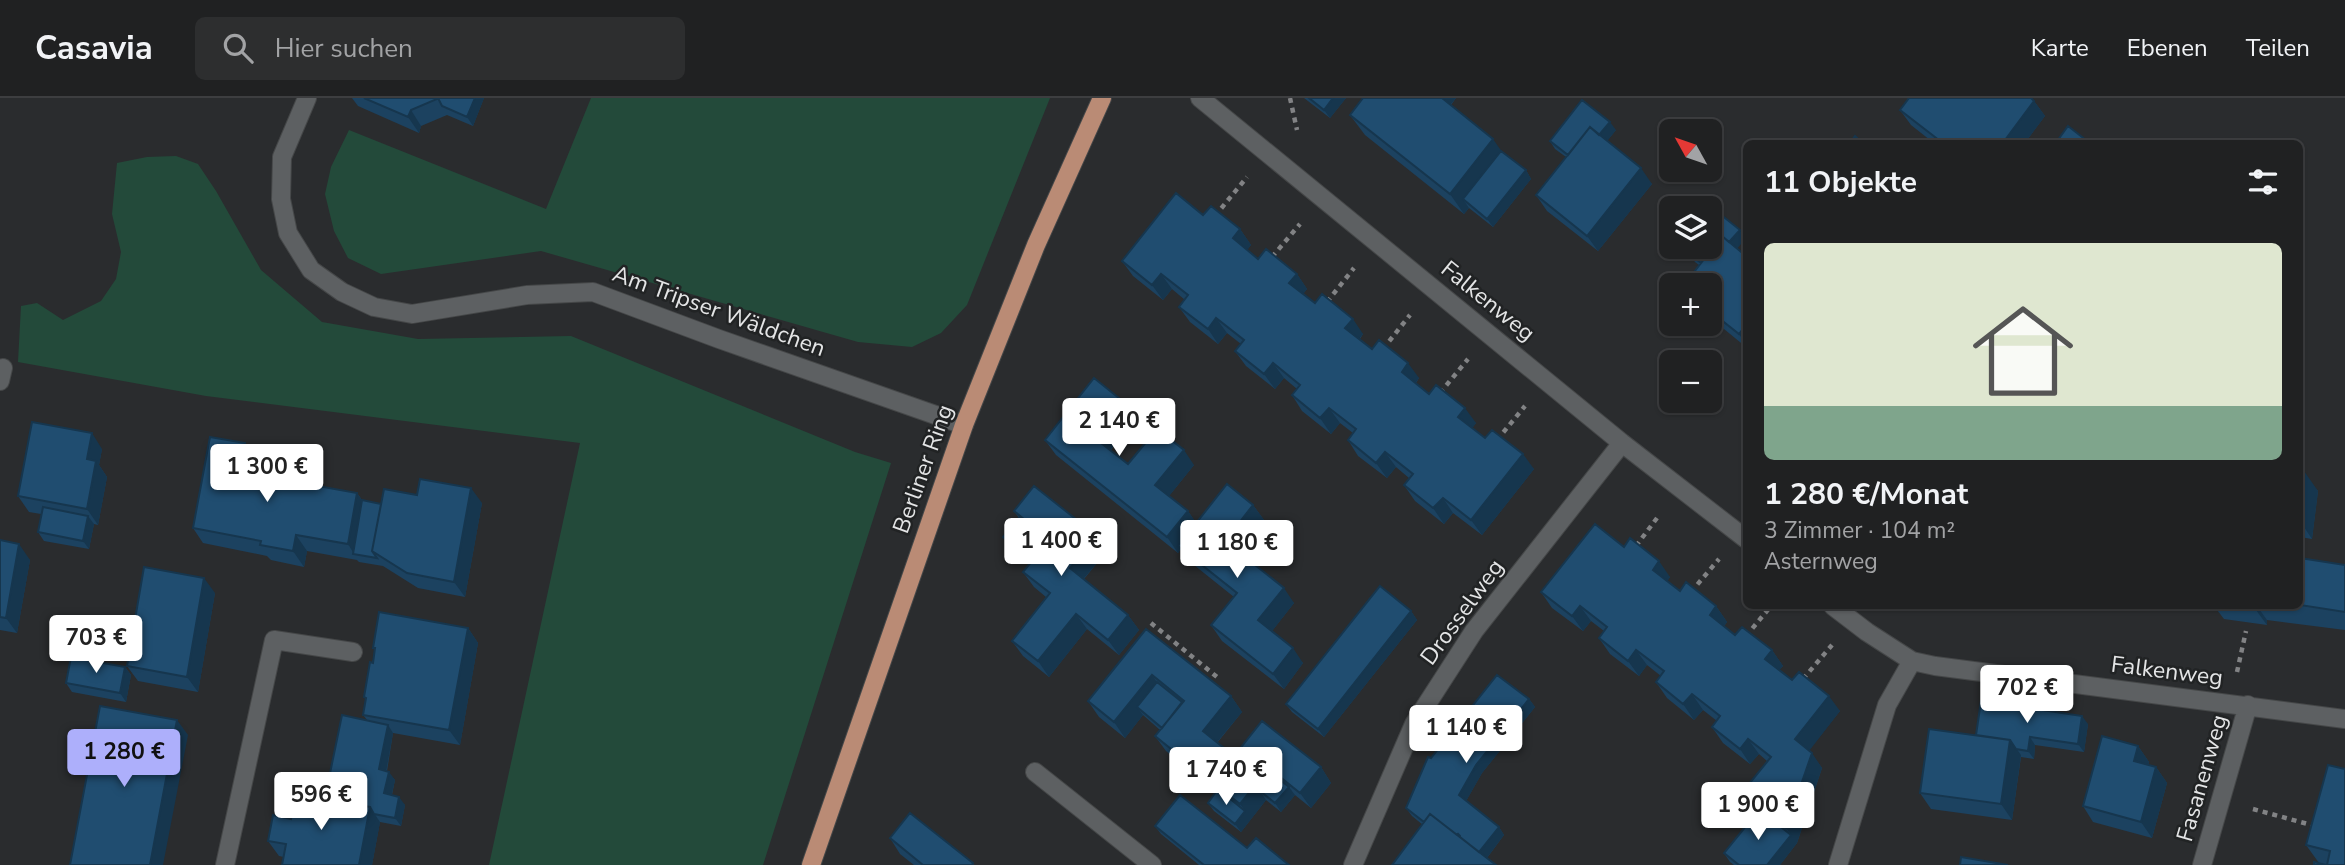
<!DOCTYPE html>
<html lang="de">
<meta charset="utf-8">
<style>
body{margin:0;font-family:"Nunito Sans",sans-serif;background:#2d2e2f;color:#f1f3f6;height:100vh;display:flex;flex-direction:column;font-size:26px;white-space:nowrap}
*{box-sizing:border-box;margin:0}
p{font-size:23px;color:#a2a3a5}
.icon{flex:none;width:38px;height:38px;fill:none;stroke:currentColor;stroke-width:2;stroke-linecap:round;stroke-linejoin:round}
.map{position:relative;flex:1;overflow:hidden}
.sheet{position:absolute;left:1743px;top:42px;width:560px;height:469px;display:flex;flex-direction:column;background:#202122;border-radius:10px;box-shadow:0 2px 5px #0004,0 0 0 2px #3d3e40}
.sheet>*{flex:none}
.needle{width:46px;rotate:310deg}
.controls{position:absolute;left:1659px;top:21px;display:grid;gap:14px}
.controls a{display:grid;place-items:center;width:63px;height:63px;border-radius:10px;background:#202122;box-shadow:0 2px 5px #0004,0 0 0 2px #3d3e40;font-size:35px}
.price{position:absolute;translate:-50% -60px;padding:0 16px;border-radius:7px;background:#fff;color:#222;font-size:23px;line-height:46px;filter:drop-shadow(0 2px 4px #0008)}
.price::after{content:'';position:absolute;left:50%;top:42px;width:21px;height:16px;margin-left:-10px;background:inherit;clip-path:polygon(0 0,100% 0,50% 100%)}
.price.on{background:#adaffb;color:#111}
ul{padding:0;list-style:none}
li{display:grid;align-content:center;gap:14px;height:371px;padding:0 21px}
li span{display:grid;place-items:center;height:217px;border-radius:10px;color:#555}
li>.icon{margin-inline-start:auto}
span .icon{width:126px;height:126px;fill:#fffc;stroke-width:1}
li b{font-size:30px}
h2{display:flex;justify-content:space-between;align-items:center;height:84px;padding:0 21px;font-size:30px}
header{display:flex;align-items:center;gap:42px;box-sizing:border-box;height:98px;padding:0 35px;background:#202122;border-bottom:2px solid #3d3e40}
header strong{font-size:33px}
nav{display:flex;gap:38px;margin-inline-start:auto;font-size:24px}
.search{width:490px;height:63px;background:#2d2e2f;display:flex;align-items:center;gap:18px;box-sizing:border-box;padding:0 24px;border-radius:10px;color:#a2a3a5;font-size:26px}
.map>svg:first-child{display:block}
.green{fill:#234a3a}
.lines{fill:none;stroke-linecap:round;stroke-linejoin:round}
.minor-casing{stroke:#454748;stroke-width:20}
.major-casing{stroke:#454748;stroke-width:20}
.path{stroke:#828385;stroke-width:4.5;stroke-dasharray:5 5;stroke-linecap:butt}
.minor{stroke:#5d6062;stroke-width:18}
.major{stroke:#ba8b75;stroke-width:18}
.wall{fill:#1c4260}
.shaded-wall{fill:#16364e}
.building{fill:#204d70;stroke:#16364e;stroke-width:2}
.labels{text-anchor:middle;dominant-baseline:central;stroke-width:5;stroke-linejoin:round;paint-order:stroke}
.street-label{font-size:23px;fill:#e4e5e6;stroke:#212324}
</style>
<header>
<strong>Casavia</strong>
<div class="search"><svg class="icon" aria-label="search" viewBox="0 0 24 24"><circle cx="10" cy="10" r="6"/><path d="M15 15l6 6"/></svg>Hier suchen</div>
<nav><a>Karte</a><a>Ebenen</a><a>Teilen</a></nav>
</header>
<div class="map">
<svg width="2345" height="767" viewBox="0 0 2345 767">
<rect width="100%" height="100%" fill="#2a2c2e"/>
<!-- green -->
<path class="green" d="M591,0h459l-83,207 -26,28 -29,14 -54,-5 -317,-91 -160,23 -33,-16 -14,-27 -9,-37 6,-27 18,-37 197,79z
M176,58l22,8 18,27 45,79 61,52 96,17 153,-3 284,116 36,11 -128,402h-274l91,-422 -374,-47 -188,-34 3,-56 16,-3 26,17 38,-19 15,-22 5,-27 -9,-38 5,-51 30,-6z"/>
<g class="lines">
<!-- minor casing -->
<g class="minor-casing">
<path id="minor" d="M307,0l-25,59 -1,42 7,34 23,37 31,22 32,15 38,7 115,-19 66,-3 126,47 245,86
M1200,0l422,345 124,96
M0,283l3,-13
M1833,508l34,26 45,29 23,5 410,53
M1035,674l117,93
M225,767l49,-225 79,12
M1353,767l61,-141 60,-93 148,-188
M1838,767l49,-160 25,-44
M2202,767l46,-160"/>
</g>
<!-- major casing -->
<g class="major-casing">
<path id="major" d="M811,767l153,-440 72,-180 66,-147"/>
</g>
<!-- path -->
<path class="path" d="M1290,0l7,32
M1215,118l32,-39
M1272,159l28,-33
M1327,204l27,-34
M1383,251l27,-34
M1440,295l28,-34
M1497,342l28,-34
M1636,448l24,-32
M1691,494l28,-33
M1151,525l66,54
M1746,538l25,-30
M2237,574l9,-41
M1803,581l29,-34
M2253,711l62,17"/>
<!-- minor -->
<use href="#minor" class="minor"/>
<!-- major -->
<use href="#major" class="major"/>
</g>
<!-- wall -->
<path class="wall" d="M352,0h132l-11,28 -26,-11 -26,11 -2,7 -61,-27z
M1304,0h42l-16,20z
M1363,0h93l-5,7 50,46 25,19 5,9 -38,48 -24,-19 -5,6 -99,-79 -15,-20z
M2034,3l11,15 -21,28h-89l-24,-19 -11,-15z
M1616,32l-9,11 45,43 -54,67 -51,-40 -11,-16 30,-38 -11,-8 -5,-8z
M1203,117l37,14 11,16 -4,5 11,9 39,15 10,15 -4,5 12,9 48,31 -3,5 12,10 47,29 -3,5 13,11 47,29 -4,5 13,10 49,31 -52,66 -29,-22 -9,11 -29,-23 -11,-16 5,-7 -13,-11 -9,11 -29,-22 -10,-16 5,-7 -13,-10 -9,11 -29,-23 -10,-16 5,-6 -13,-11 -9,11 -29,-23 -11,-15 6,-7 -14,-11 -9,11 -28,-22 -11,-15 6,-7 -13,-11 -9,11 -30,-24 -11,-15z
M1746,140l-9,10 9,8v91l-33,-27 -3,4v-39l-11,-20 -4,-3 -6,-9z
M1136,320l-25,32 17,14 66,1 -25,31 19,15 8,12 57,-18 11,15 -25,32 55,51 -22,28 31,32 -19,26 -62,-48 -11,-16 23,-28 -45,-36 -8,-12 -3,4 -122,-98 -11,-15z
M102,351l-3,16 8,12 -9,48 -4,-1 -5,25 -45,-8 -6,-9 3,-18 -12,-2 -11,-16z
M256,360l-3,16 104,19 5,7 19,4 36,-9 65,8 -17,94 -47,-9 -35,-22 -24,-4 -2,-2 -50,-9 -3,16 -33,-7 -4,-4 -64,-13 -10,-15z
M2300,372l18,21 -6,48 -12,-2z
M1014,413l93,40 -23,28 44,36 11,15 -20,25 -32,-26 -38,48 -26,-21 -11,-15 34,-44 -12,-10 -11,-15 8,-9 -22,-18 -6,-8 16,-19z
M0,442l30,20 -13,73 -17,-3z
M1624,449l46,30 -3,4 13,10 36,15 11,16 -3,4 11,9 37,15 11,16 -4,4 13,10 48,31 -31,39 13,18 -25,75 -17,22h-46l-4,-3 -6,-9 32,-39 -5,-4 -11,-15 27,-34 -8,-7 -9,10 -27,-21 -11,-16 5,-6 -14,-11 -9,10 -27,-22 -11,-16 5,-6 -14,-11 -8,11 -29,-22 -11,-16 5,-7 -13,-10 -8,10 -31,-23 -11,-16z
M2345,467v65l-78,-10v5l-43,-6 -10,-13h86z
M215,495l-17,99 -60,-11 -11,-15z
M1411,513l6,9 -93,117 -32,-25 -6,-8z
M468,530l10,15 -18,102 -67,-12 -6,38 8,9 -3,15 13,10 -4,21 -21,-4 -8,43h-90l2,-8 -5,-1 -11,-15 23,-22 66,-14 1,-9 -24,-4 -6,-9 40,-62 -5,-6 3,-15 -2,-3 11,-46 -2,-3z
M1146,531l85,67 11,16 -25,31 17,13 87,11 10,16 -20,25 -16,-13 -14,17 -15,-12 -25,32 -27,-21 -6,-8 8,-11 -50,-41 -11,-15 5,-6 -17,-15 -18,23 -26,-21 -11,-16z
M125,569l6,8 -5,27 -54,-10 -6,-9z
M1529,601l6,8 -53,66 -16,28 33,26 5,8 -17,23 -64,-33 -11,-9 -6,-8 25,-50z
M2088,626l-4,28 -49,-7 -1,14 -13,-2 -9,63 -81,-11 -11,-16 56,-58z
M2138,648l11,16 -1,3 8,2 11,16 -15,55 -59,-16 -10,-16z
M2345,671v96h-31l5,-2 -13,-18z
M1155,728l92,22 42,17h-90l-38,-31z
M890,740l85,27h-61l-14,-11z"/>
<!-- shaded-wall -->
<path class="shaded-wall" d="M475,0h9l-11,28 -6,-9z
M1333,0h13l-16,20 -6,-8z
M1438,0h18l-10,12z
M2034,3l11,15 -21,28h-22z
M411,12l10,16 -2,7 -11,-16z
M1610,24l6,8 -12,15 -6,-8z
M1493,41l14,20 -44,40 6,9 -5,6 -14,-20z
M1641,70l11,16 -54,67 -11,-15z
M1526,72l5,9 -38,48 -6,-8z
M1240,131l11,16 -7,9 -11,-16z
M1740,132l6,8 -32,38 -6,-8z
M1161,176l11,15 -9,11 -11,-15z
M1297,176l10,15 -7,9 -11,-15z
M1216,220l11,15 -9,11 -10,-15z
M1353,221l10,15 -7,9 -11,-15z
M1700,226h10l-5,6z
M1746,227v20l-7,-11z
M1273,265l11,15 -9,11 -11,-15z
M1408,265l11,15 -7,10 -10,-16z
M1125,305l11,15 -29,36 -11,-15z
M1329,310l11,15 -9,11 -11,-16z
M1465,310l11,15 -7,10 -11,-16z
M92,335l10,16 -3,16 8,12 -9,48 -11,-16v-50z
M245,345l11,15 -5,29 -11,-15z
M1184,352l10,15 -29,36 -10,-16z
M1385,354l11,15 -9,11 -11,-15z
M1523,356l11,15 -52,66 -11,-15z
M2304,373l14,20 -6,48 -12,-18v-17z
M471,390l11,15 -17,94 -11,-15z
M357,395l11,16 -14,45 -6,-10z
M1443,400l10,15 -9,11 -11,-16z
M1253,407l11,15 -28,36 -11,-15z
M1188,413l11,16 -21,19 3,3 -3,4 -11,-16z
M88,418l6,8 -5,25 -6,-8z
M296,437l11,16 -3,16 -11,-16z
M1096,437l11,16 -27,32 -10,-15z
M19,446l11,16 -13,73 -11,-15z
M1659,463l11,16 -6,9 -11,-16z
M204,480l11,15 -17,99 -11,-15z
M1284,490l10,15 -25,32 -11,-15z
M1580,508l11,15 -8,10 -11,-15z
M1716,508l11,16 -6,9 -11,-16z
M2253,508h4l10,14v5z
M1411,513l6,9 -93,117 -6,-8z
M1076,516l11,15 -38,48 -11,-16z
M1128,517l11,15 -20,25 -11,-15z
M468,530l10,15 -18,102 -11,-15z
M1293,550l10,15 -19,26 -11,-15z
M1636,552l11,15 -8,11 -11,-15z
M1772,552l11,16 -7,8 -11,-15z
M125,569l6,8 -5,27 -6,-9z
M1152,577l11,16 -26,16 6,8 -18,23 -11,-16z
M1692,596l11,16 -9,10 -11,-16z
M1231,598l11,16 -29,35 -10,-16z
M1829,598l11,15 -34,44 -11,-16z
M1529,601l6,8 -53,66 -17,30 -6,-8 17,-30z
M2082,618l6,8 -4,28 -6,-8z
M177,622l11,15 -25,130h-13z
M388,627l5,8 -8,45 -6,-9z
M2030,639l5,8 -1,14 -6,-8z
M1748,641l11,15 -9,10 -10,-15z
M2010,642l11,15 -9,65 -11,-16z
M2138,648l11,16 -4,15 -11,-16z
M1812,655l10,15 -25,75 -17,22h-13l24,-30 -5,-7z
M1321,669l10,16 -20,25 -11,-15z
M2156,669l11,16 -15,55 -11,-16z
M1269,670l11,15 -20,8 6,9 -25,32 -6,-8 10,-13 -5,-7z
M389,674l6,8 -5,22 -6,-9z
M1289,689l6,8 -14,17 -6,-9z
M399,699l6,8 -4,21 -6,-8z
M370,709l10,15 -8,43h-13z
M1499,729l5,8 -21,28 -6,-9z"/>
<!-- building -->
<path class="building" d="M364,0h72l1,1 -26,11 -3,7z
M438,0h37l-8,19 -25,-11z
M1309,0h24l-9,12z
M1363,0h79l51,41 -43,55 -100,-79z
M1909,0h122l3,3 -32,43h-58l-44,-34z
M1582,2l28,22 -11,13 -9,-8 -22,28 -18,-14z
M2068,28l23,18h-36z
M1590,29l51,41 -54,68 -51,-41z
M1855,38l8,8h-14z
M1501,53l25,19 -39,49 -24,-20z
M1176,95l27,22 8,-9 29,23 -7,9 25,21 8,-10 31,25 -8,9 26,20 7,-9 31,25 -8,9 27,21 7,-9 29,23 -6,9 27,22 7,-9 29,23 -7,9 27,21 7,-8 31,24 -52,66 -28,-22 -10,10 -29,-23 9,-11 -28,-22 -9,11 -28,-23 8,-11 -27,-21 -9,10 -28,-23 8,-10 -27,-22 -9,11 -29,-23 9,-11 -28,-22 -8,11 -29,-22 9,-12 -27,-21 -9,11 -30,-24z
M1720,116l20,16 -11,12 -7,-6 -21,27 -12,-10 5,-6h16v-20z
M1722,138l24,20v69l-7,9 -29,-23v-26h-26z
M1094,280l31,25 -29,36 32,25 29,-35 27,21 -29,35 33,26 -21,26 -122,-97z
M32,324l60,11 -5,26 9,2 -9,48 -69,-13z
M210,339l35,6 -5,29 117,21 -9,51 -52,-9 -3,16 -33,-6 1,-4 -68,-13z
M2300,372l4,1 -4,33z
M420,381l51,9 -17,94 -47,-9 -35,-22 12,-62 33,6z
M1227,386l26,21 -28,36 59,47 -26,32 35,28 -20,26 -62,-49 26,-32 -59,-47z
M1034,388l62,49 -26,33 58,47 -20,25 -32,-26 -38,47 -26,-20 38,-48 -27,-21 26,-32 -35,-29z
M362,402l19,4 -9,47 5,7 -24,-4z
M43,409l45,9 -5,25 -45,-9z
M1019,420l29,24 -15,19 -30,-24z
M1595,426l29,23 6,-9 29,23 -6,9 27,21 6,-9 30,24 -6,9 25,20 7,-8 30,23 -7,9 27,21 7,-8 30,24 -34,43 17,14 -26,75 -46,-33 31,-38 -23,-18 -8,10 -28,-22 8,-11 -28,-22 -9,10 -27,-22 8,-11 -28,-21 -8,11 -29,-23 8,-11 -27,-21 -8,10 -31,-24z
M0,442l19,4 -13,74 -6,-1z
M2300,460l45,7v47l-45,-7z
M144,469l60,11 -17,99 -60,-11z
M1380,488l31,25 -93,118 -32,-25z
M379,514l89,16 -19,102 -86,-15 3,-17 -2,-1 6,-35 3,1 2,-15h-2z
M1146,531l85,67 -28,35 31,25 28,-35 59,46 -21,26 -31,-25 -29,36 -28,-22 -57,-46 29,-35 -32,-26 -38,47 -26,-21z
M71,559l54,10 -5,26 -54,-10z
M1497,577l32,24 -53,66 -17,30 40,32 -20,25 -19,-15v-1l-2,-2 -1,1 -27,-21 -6,8 -18,-14 22,-51 3,1z
M1157,584l25,20 -20,26 -25,-21z
M1981,603l101,15 -4,28 -48,-7 -2,14 -12,-2 -6,-9 -34,-5z
M100,608l77,14 -27,145h-80z
M342,617l46,10 -9,44 10,3 -5,21 15,4 -4,21 -21,-4 -4,-7 -13,-2 3,-16 -32,-6z
M1929,631l81,11 -9,64 -81,-11z
M2102,638l36,10 -4,15 22,6 -15,55 -58,-16z
M2328,667l17,4v96h-18l3,-14 -24,-6z
M1274,677l15,12 -14,16 -15,-12z
M1218,691l27,22 -10,13 -27,-21z
M296,695l74,14 -11,58h-77l4,-21 -18,-3 5,-26 18,4z
M1180,697l67,53 9,-10 33,27h-85l-49,-39z
M1759,712l32,25 -24,30h-28l-15,-12z
M910,715l63,50 -1,2h-49l-33,-27z
M1430,716l66,51h-104z
M1961,759l47,8h-48z
M2314,764l12,3h-12z"/>
<g class="labels">
<!-- street labels -->
<g class="street-label">
<text transform="translate(1488 203) rotate(39)">Falkenweg</text>
<text transform="translate(719 213) rotate(20)">Am Tripser Wäldchen</text>
<text transform="translate(923 371) rotate(-70)">Berliner Ring</text>
<text transform="translate(1462 514) rotate(-54)">Drosselweg</text>
<text transform="translate(2167 573) rotate(7)">Falkenweg</text>
<text transform="translate(2202 680) rotate(-74)">Fasanenweg</text>
</g>
</g>
</svg>
<div class="controls">
<a><svg class="needle" viewBox="-14 -14 28 28"><path d="M0-13l5 13h-10z" fill="#e53935"/><path d="M0 13l5-13h-10z" fill="#a2a3a5"/></svg></a>
<a><svg class="icon" aria-label="layers" viewBox="0 0 24 24"><path d="M12 4l9 5-9 5-9-5zM3 14l9 5 9-5"/></svg></a>
<a>+</a>
<a>−</a>
</div>
<b class="price" style="left:1119px;top:360px">2 140 €</b>
<b class="price" style="left:267px;top:406px">1 300 €</b>
<b class="price" style="left:1061px;top:480px">1 400 €</b>
<b class="price" style="left:1237px;top:482px">1 180 €</b>
<b class="price" style="left:96px;top:577px">703 €</b>
<b class="price" style="left:2027px;top:627px">702 €</b>
<b class="price" style="left:1466px;top:667px">1 140 €</b>
<b class="price on" style="left:124px;top:691px">1 280 €</b>
<b class="price" style="left:1226px;top:709px">1 740 €</b>
<b class="price" style="left:321px;top:734px">596 €</b>
<b class="price" style="left:1758px;top:744px">1 900 €</b>
<section class="sheet">
<h2>11 Objekte<svg class="icon" aria-label="filters" viewBox="0 0 24 24"><path d="M4 7h16M4 17h16"/><circle cx="9" cy="7" r="2"/><circle cx="15" cy="17" r="2"/></svg></h2>
<ul>
<li><span style="background:linear-gradient(#dfe7d0 75%,#7fa58c 0)"><svg class="icon" aria-label="home" viewBox="0 0 24 24"><path d="M3 11l9-7 9 7M6 9v11h12V9"/></svg></span><div><b>1 280 €/Monat</b><p>3 Zimmer · 104 m²</p><p>Asternweg</p></div></li>
</ul>
</section>
</div>
